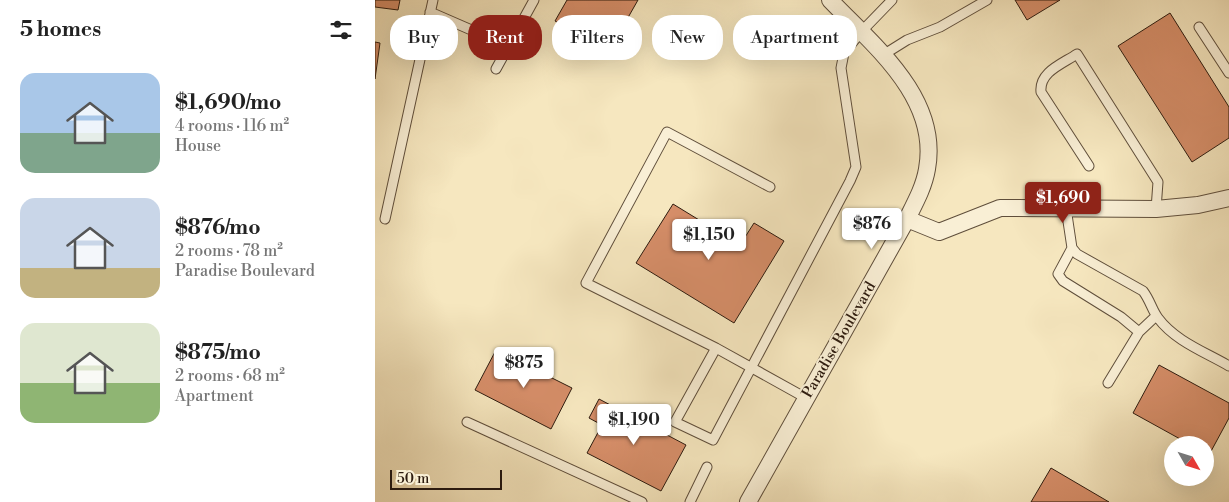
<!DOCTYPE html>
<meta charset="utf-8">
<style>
body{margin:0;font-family:"Libre Bodoni",serif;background:#f6f6f6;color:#222;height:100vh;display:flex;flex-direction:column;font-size:19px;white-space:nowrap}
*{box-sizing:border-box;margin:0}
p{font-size:16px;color:#767676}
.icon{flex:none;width:28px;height:28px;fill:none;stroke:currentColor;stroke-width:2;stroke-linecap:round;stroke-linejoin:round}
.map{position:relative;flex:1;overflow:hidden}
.panel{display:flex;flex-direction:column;background:#fff;width:375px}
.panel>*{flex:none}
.top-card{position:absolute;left:15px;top:15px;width:475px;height:45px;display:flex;gap:10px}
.needle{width:32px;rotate:129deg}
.fabs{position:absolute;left:789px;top:436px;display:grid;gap:10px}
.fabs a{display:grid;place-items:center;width:50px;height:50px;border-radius:50%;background:#fff;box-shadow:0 5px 20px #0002;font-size:25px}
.scale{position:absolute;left:15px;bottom:12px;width:112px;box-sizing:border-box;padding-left:5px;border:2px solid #2d1b0f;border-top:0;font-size:14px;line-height:18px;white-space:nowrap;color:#2d1b0f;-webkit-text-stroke:4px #f9efd5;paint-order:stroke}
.price{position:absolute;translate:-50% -42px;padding:0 11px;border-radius:5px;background:#fff;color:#222;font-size:16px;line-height:32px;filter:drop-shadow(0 1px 2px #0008)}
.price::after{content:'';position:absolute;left:50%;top:30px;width:15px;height:11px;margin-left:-8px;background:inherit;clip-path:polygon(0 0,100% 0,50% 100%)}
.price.current{background:#8f2418;color:#fff}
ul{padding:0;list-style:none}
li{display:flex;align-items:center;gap:15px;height:125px;padding:0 20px}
li span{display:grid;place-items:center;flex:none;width:140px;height:100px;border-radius:15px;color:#555}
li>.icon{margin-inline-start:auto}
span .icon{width:60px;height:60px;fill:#fffc;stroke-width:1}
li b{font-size:21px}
h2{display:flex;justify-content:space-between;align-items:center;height:60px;padding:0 20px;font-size:21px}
.pill{padding:0 18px;border-radius:20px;background:#fff;box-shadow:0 5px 20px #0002;font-size:18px;line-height:45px}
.pill.current{background:#8f2418;color:#fff}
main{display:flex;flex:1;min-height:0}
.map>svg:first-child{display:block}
.building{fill:#d68e69;stroke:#2d1b0f}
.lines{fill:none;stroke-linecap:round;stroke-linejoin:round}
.service-casing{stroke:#5f4e3b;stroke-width:11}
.minor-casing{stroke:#5f4e3b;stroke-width:18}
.service{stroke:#f9efd5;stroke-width:9}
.minor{stroke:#f9efd5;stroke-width:16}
.labels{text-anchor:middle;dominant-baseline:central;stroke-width:4;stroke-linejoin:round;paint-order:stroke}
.street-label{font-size:15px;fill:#2d1b0f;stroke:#f9efd5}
</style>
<main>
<section class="panel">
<h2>5 homes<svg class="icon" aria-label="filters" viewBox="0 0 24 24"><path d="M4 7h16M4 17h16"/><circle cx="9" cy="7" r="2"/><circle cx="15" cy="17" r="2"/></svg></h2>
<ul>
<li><span style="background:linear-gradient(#a9c7e8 60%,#7fa58c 0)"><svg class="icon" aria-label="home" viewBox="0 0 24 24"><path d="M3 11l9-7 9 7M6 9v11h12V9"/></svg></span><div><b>$1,690/mo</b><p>4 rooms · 116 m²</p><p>House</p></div></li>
<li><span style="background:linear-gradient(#c9d6e8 70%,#c2b280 0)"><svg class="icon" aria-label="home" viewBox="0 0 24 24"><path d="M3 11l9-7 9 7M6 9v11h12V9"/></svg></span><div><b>$876/mo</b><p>2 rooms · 78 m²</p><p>Paradise Boulevard</p></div></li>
<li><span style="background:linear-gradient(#dfe7d0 60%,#8fb573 0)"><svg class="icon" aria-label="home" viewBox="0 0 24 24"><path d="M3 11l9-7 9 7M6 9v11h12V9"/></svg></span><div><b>$875/mo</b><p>2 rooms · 68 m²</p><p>Apartment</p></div></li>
</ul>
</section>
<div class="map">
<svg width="854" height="502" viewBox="0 0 854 502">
<rect width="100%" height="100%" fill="#f6e7bf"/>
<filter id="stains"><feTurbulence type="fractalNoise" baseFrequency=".004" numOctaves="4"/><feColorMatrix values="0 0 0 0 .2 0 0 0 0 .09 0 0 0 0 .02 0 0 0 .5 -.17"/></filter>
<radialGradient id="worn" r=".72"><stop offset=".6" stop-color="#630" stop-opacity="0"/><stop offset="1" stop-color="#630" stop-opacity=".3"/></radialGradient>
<!-- building -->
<path class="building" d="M0,0h25l-2,10 -23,-3z
M192,0h71l-29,51 -54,-30z
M640,0h45l-33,20z
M795,13l59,94v31l-37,24 -74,-116z
M0,42l5,1 -5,36z
M298,204l67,41 14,-22 30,18 -50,82 -98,-60z
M121,350l76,38 -21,41 -76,-39z
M784,365l70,38v15l-20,37 -4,-2v-8h-14l-58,-32z
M224,399l87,46 -25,46 -74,-38 15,-28 -13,-7z
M676,468l58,34h-78z"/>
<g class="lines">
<!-- service casing -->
<g class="service-casing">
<path id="service" d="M55,12l78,34
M824,27l30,46
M508,55l24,-15 33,-13 47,-27
M121,69l38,-69
M714,166l-48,-74c-2,-20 21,-28 36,-38l81,128 -2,27
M691,208l6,40 5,6 66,37c7,9 9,19 15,27 17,23 47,34 71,48
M10,219l48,-219
M697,248l-14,26 5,7 58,36 18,15 17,-16
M341,348l-130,-65 81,-151 103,55
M733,383l31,-51
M431,398l-90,-50 -41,74 38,18 137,-259 6,-14 -15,-99 3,-15 17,-21 31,-32
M92,422l175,80
M315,502l17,-35"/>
</g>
<!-- minor casing -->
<g class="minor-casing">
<path id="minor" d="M532,219l32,13 61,-24 156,1 42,-4 31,-7
M373,502l159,-283c8,-16 17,-32 20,-50 13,-71 -53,-123 -97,-169"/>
</g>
<!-- service -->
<use href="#service" class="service"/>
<!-- minor -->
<use href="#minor" class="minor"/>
</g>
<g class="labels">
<!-- street labels -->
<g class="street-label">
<text transform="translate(464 340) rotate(-60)">Paradise Boulevard</text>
</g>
</g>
<rect width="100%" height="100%" filter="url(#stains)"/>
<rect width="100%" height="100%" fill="url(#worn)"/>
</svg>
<div class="fabs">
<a><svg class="needle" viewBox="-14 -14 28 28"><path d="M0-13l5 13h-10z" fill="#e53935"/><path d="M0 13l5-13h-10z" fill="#767676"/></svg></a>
</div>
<div class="scale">50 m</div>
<b class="price current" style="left:688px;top:224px">$1,690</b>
<b class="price" style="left:497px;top:250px">$876</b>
<b class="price" style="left:334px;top:261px">$1,150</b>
<b class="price" style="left:149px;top:389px">$875</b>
<b class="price" style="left:259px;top:446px">$1,190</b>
<div class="top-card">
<a class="pill">Buy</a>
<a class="pill current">Rent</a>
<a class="pill">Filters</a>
<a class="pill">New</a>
<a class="pill">Apartment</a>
</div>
</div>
</main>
